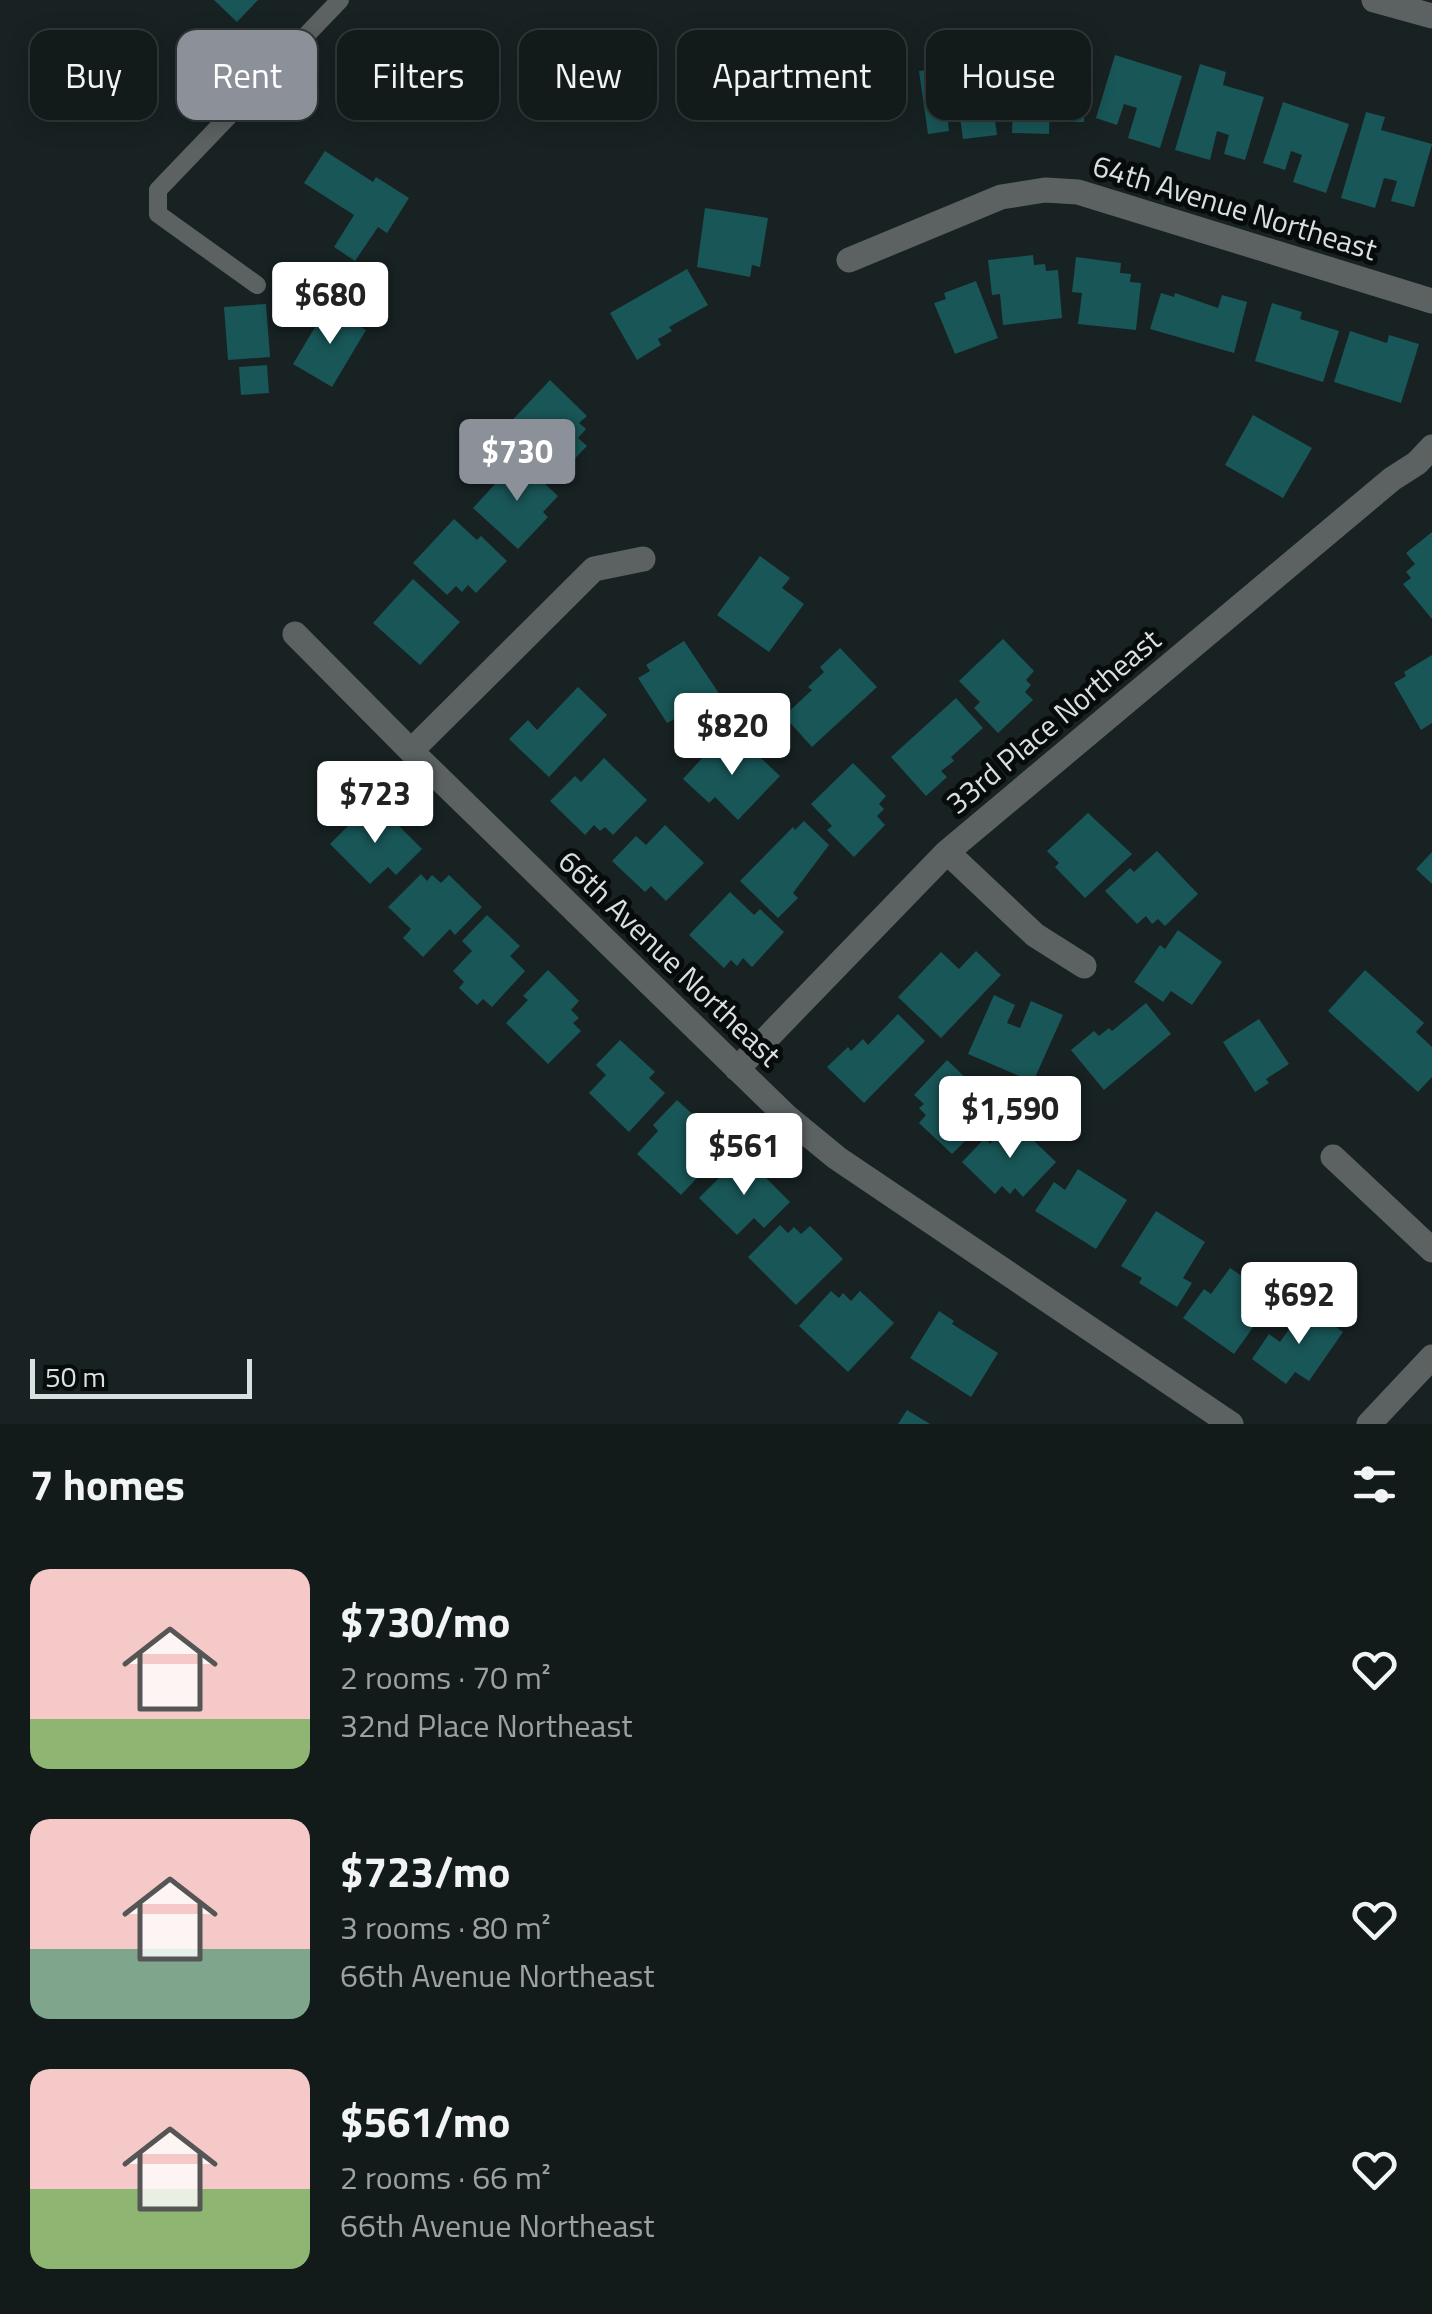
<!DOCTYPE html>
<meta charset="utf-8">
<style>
body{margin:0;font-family:"Titillium Web",sans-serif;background:#1b2323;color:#f1f3f6;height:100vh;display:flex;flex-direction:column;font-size:38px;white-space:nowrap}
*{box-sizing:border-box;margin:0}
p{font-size:32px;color:#9ca1a2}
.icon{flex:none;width:55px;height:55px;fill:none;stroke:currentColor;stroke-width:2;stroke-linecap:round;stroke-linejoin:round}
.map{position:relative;height:1424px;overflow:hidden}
.side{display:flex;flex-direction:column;background:#121a1a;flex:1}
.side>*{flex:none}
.banner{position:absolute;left:30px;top:30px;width:1372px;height:90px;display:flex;gap:20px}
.scale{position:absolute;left:30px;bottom:25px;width:222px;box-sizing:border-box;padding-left:10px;border:5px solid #d9e0e0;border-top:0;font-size:28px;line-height:35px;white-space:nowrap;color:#d9e0e0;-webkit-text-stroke:8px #070b0b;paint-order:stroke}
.price{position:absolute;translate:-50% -85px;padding:0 22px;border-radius:10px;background:#fff;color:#222;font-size:32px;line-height:65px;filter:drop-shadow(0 2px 5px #0008)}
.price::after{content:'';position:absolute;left:50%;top:60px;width:30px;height:22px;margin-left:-15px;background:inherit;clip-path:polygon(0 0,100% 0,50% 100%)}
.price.selected{background:#8c9099;color:#fff}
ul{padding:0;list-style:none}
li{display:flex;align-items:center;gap:30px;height:250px;padding:0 30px}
li span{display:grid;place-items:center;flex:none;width:280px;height:200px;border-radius:20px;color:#555}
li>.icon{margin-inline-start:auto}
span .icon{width:120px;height:120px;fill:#fffc;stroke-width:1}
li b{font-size:42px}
h2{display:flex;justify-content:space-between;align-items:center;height:120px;padding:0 30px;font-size:42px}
.chip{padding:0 35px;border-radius:20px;background:#121a1a;box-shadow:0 5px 25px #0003,0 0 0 2px #313839;font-size:35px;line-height:90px}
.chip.selected{background:#8c9099;color:#fff}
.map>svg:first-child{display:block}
.building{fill:#195657}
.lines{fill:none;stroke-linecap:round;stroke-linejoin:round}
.service{stroke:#5c6262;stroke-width:18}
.minor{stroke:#5c6262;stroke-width:25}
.tertiary{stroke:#5c6262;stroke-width:25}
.labels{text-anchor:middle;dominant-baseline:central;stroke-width:10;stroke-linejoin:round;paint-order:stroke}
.street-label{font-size:30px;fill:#d9e0e0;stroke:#070b0b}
</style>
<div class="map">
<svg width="1432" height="1424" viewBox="0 0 1432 1424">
<rect width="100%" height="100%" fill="#182223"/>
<!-- building -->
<path class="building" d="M214,0h44l-21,22z
M1016,40l47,2v17h24l-3,63h-25l1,-18 -10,-1 -1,31 -37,-1z
M1115,55l67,21 -22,72 -32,-10 9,-30 -13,-4 -7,21 -21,-7z
M987,63l10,72 -34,4 -4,-29 -12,2 2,19 -21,3 -9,-63z
M1200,64l26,8 -3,13 41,12 -19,63 -21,-6 5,-19 -12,-4 -7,29 -35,-10z
M1283,102l66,22 -23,69 -33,-11 9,-27 -11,-4 -6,19 -22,-7z
M1366,112l19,5 -4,13 51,14 -18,63 -23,-6 6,-20 -13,-3 -9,30 -34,-10z
M325,151l48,31 3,-5 33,21 -22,35 -9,-6 -23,34 -21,-14 20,-32 -50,-32z
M705,208l63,10 -8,49 -8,-2 -2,12 -53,-10z
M1033,255l1,10 11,-1 1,7 12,-1 4,48 -59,7 -3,-31 -8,1 -4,-35z
M1076,257l45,6 -1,10 11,1 -1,8 11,1 -5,47 -58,-6 4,-31 -10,-1z
M687,269l21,36 -39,22 3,4 -14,8 3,6 -24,15 -27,-47z
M976,281l22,57 -43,16 -21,-51 12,-4 -2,-6z
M1161,293l13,4 1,-4 43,15 4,-13 25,7 -13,51 -84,-24z
M1272,303l30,9 -2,7 39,12 -16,51 -68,-21z
M266,304l4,53 -42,3 -4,-53z
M327,307l39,23 -34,57 -39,-23z
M1350,331l37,12 2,-8 30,9 -18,59 -67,-21z
M267,365l2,28 -28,2 -2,-28z
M550,380l37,36 -8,7 7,6 -8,9 9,8 -31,32 -52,-49z
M1253,415l59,33 -29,50 -58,-33z
M518,459l40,37 -15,16 5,5 -30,32 -45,-41z
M454,519l23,21 4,-4 26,25 -31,32 -8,-8 -6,7 -6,-6 -9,9 -34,-32z
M1432,532v87l-29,-35 8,-6 -5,-6 9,-8 -9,-11z
M760,556l30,22 -8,10 22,16 -35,48 -52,-37z
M413,579l47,43 -40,43 -47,-42z
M1003,639l31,32 -8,9 5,5 -6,7 8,8 -35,33 -24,-25 6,-6 -21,-21z
M684,641l36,54 -53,28 -29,-45 12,-7 -4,-6z
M840,648l37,39 -65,60 -28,-31 28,-26 -4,-3 16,-15 -4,-5z
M1432,655v68l-11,7 -27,-47 12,-7 -2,-4z
M578,687l29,28 -58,62 -40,-38 19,-19 9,10z
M956,698l27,30 -32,29 3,4 -13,10 6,6 -21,19 -35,-39z
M744,742l36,34 -42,44 -23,-23 -6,6 -26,-24 32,-35 9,10 9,-10 5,5z
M604,758l43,42 -34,35 -8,-8 -5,4 -6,-6 -9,10 -35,-34 25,-25 6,6z
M853,763l33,33 -7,8 5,5 -7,7 8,9 -31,32 -27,-27 5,-4 -21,-22z
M368,806l17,17 5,-6 32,32 -26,26 -8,-8 -18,17 -40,-40z
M1088,813l44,41 -47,44 -30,-31 4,-4 -12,-12z
M804,821l25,24 -36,48 5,5 -20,20 -38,-37 53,-54 2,3z
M665,825l39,38 -38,38 -15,-15 -6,6 -33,-31 24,-25 10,9z
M1157,851l41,43 -33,32 -7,-7 -6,5 -6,-8 -9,8 -32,-33 25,-23 4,4z
M1432,852v32l-16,-15z
M421,874l6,7 5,-6 9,8 8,-8 33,32 -27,28 -5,-6 -27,28 -20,-19 8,-9 -23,-22z
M730,892l24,23 6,-6 24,23 -32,35 -9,-9 -6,8 -6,-6 -7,8 -35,-33z
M487,915l33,31 -10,10 15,15 -33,36 -9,-8 -6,6 -18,-17 5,-6 -11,-11 19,-20 -10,-10z
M1178,930l44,32 -30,43 -21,-14 -8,11 -29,-20 26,-37 5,4z
M976,951l25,24 -60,63 -43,-41 43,-45 18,17z
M548,970l31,31 -8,9 8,8 -6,5 8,8 -33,33 -42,-41 22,-23 -5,-4z
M1365,970l59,53 -8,9 16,15v30l-14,15 -90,-81z
M994,995l21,10 -8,18 13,5 11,-27 32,14 -30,67 -65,-28z
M1146,1003l25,31 -67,56 -33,-40 23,-19 5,5 10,-8 3,3z
M898,1014l27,27 -61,62 -37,-36 21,-20 3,4 12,-12 5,6z
M1259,1019l30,45 -23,15 3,4 -14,9 -32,-50z
M620,1040l35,32 -6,6 16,15 -36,39 -40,-39 17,-18 -10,-10z
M947,1060l44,42 -24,26 6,5 -21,21 -33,-31 7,-8 -7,-7 5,-4 -10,-9z
M677,1100l35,32 -10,10 8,7 -4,5 7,7 -32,34 -44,-41 21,-23 -5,-6z
M1012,1120l44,42 -33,35 -8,-9 -5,6 -8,-8 -7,8 -33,-32 23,-24 5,6z
M737,1160l16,16 5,-6 32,32 -26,26 -10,-10 -17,17 -38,-37z
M1078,1169l49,31 -31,49 -61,-38 19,-29 11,8z
M1156,1211l49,31 -22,36 9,5 -15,24 -38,-24 3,-5 -21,-12z
M780,1225l8,8 6,-6 7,7 9,-8 33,33 -47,46 -48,-48z
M1230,1268l44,30 -40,56 -51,-36 21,-29 7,5z
M831,1291l8,7 4,-5 8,8 9,-10 34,32 -46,49 -49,-46z
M1306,1305l37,27 -34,49 -14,-9 -9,12 -34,-25 17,-25 11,8z
M939,1311l15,10 -2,3 46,29 -27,44 -61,-39z
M907,1410l23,14h-32z"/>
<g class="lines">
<!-- service -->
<path class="service" d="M257,285l-99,-71v-24l182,-190"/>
<!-- minor -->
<path class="minor" d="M849,260l152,-63 44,-7 33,2 354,109
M295,634l116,117 376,366 50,41 394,266
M411,751l183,-182 49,-10
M947,852l88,83 49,31
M737,1069l210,-217 445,-373 25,-16 15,-16
M1333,1157l99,93
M1369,1424l63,-67"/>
<!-- tertiary -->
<path class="tertiary" d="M1374,0l58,16"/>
</g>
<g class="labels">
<!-- street labels -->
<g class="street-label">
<text transform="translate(1235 207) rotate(17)">64th Avenue Northeast</text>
<text transform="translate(1053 721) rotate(-40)">33rd Place Northeast</text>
<text transform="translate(670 958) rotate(44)">66th Avenue Northeast</text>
</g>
</g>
</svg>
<div class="scale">50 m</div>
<b class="price" style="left:330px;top:347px">$680</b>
<b class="price selected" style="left:517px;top:504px">$730</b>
<b class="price" style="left:732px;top:778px">$820</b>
<b class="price" style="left:375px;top:846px">$723</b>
<b class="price" style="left:1010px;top:1161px">$1,590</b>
<b class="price" style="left:744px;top:1198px">$561</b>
<b class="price" style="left:1299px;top:1347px">$692</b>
<div class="banner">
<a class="chip">Buy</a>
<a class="chip selected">Rent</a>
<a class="chip">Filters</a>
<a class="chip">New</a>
<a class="chip">Apartment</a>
<a class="chip">House</a>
</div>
</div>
<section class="side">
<h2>7 homes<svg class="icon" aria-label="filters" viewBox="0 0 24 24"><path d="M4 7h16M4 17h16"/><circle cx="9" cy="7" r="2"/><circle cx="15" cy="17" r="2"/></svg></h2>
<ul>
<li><span style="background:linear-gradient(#f6c9c9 75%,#8fb573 0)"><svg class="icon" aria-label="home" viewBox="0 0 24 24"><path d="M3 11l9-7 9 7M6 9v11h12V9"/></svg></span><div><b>$730/mo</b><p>2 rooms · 70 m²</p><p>32nd Place Northeast</p></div><svg class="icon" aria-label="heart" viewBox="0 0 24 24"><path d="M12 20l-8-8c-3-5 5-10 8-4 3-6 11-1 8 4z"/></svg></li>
<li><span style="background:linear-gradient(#f6c9c9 65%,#7fa58c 0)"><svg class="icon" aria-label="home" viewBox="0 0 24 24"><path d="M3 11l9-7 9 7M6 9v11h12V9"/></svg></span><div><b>$723/mo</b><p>3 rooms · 80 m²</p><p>66th Avenue Northeast</p></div><svg class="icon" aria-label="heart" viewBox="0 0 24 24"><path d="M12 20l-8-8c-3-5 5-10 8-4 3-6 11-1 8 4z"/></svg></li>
<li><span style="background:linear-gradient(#f6c9c9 60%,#8fb573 0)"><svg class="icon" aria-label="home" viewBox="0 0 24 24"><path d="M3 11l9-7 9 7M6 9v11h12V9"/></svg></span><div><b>$561/mo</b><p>2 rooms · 66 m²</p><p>66th Avenue Northeast</p></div><svg class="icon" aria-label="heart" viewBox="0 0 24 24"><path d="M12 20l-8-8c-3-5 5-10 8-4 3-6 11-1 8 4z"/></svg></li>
</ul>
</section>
